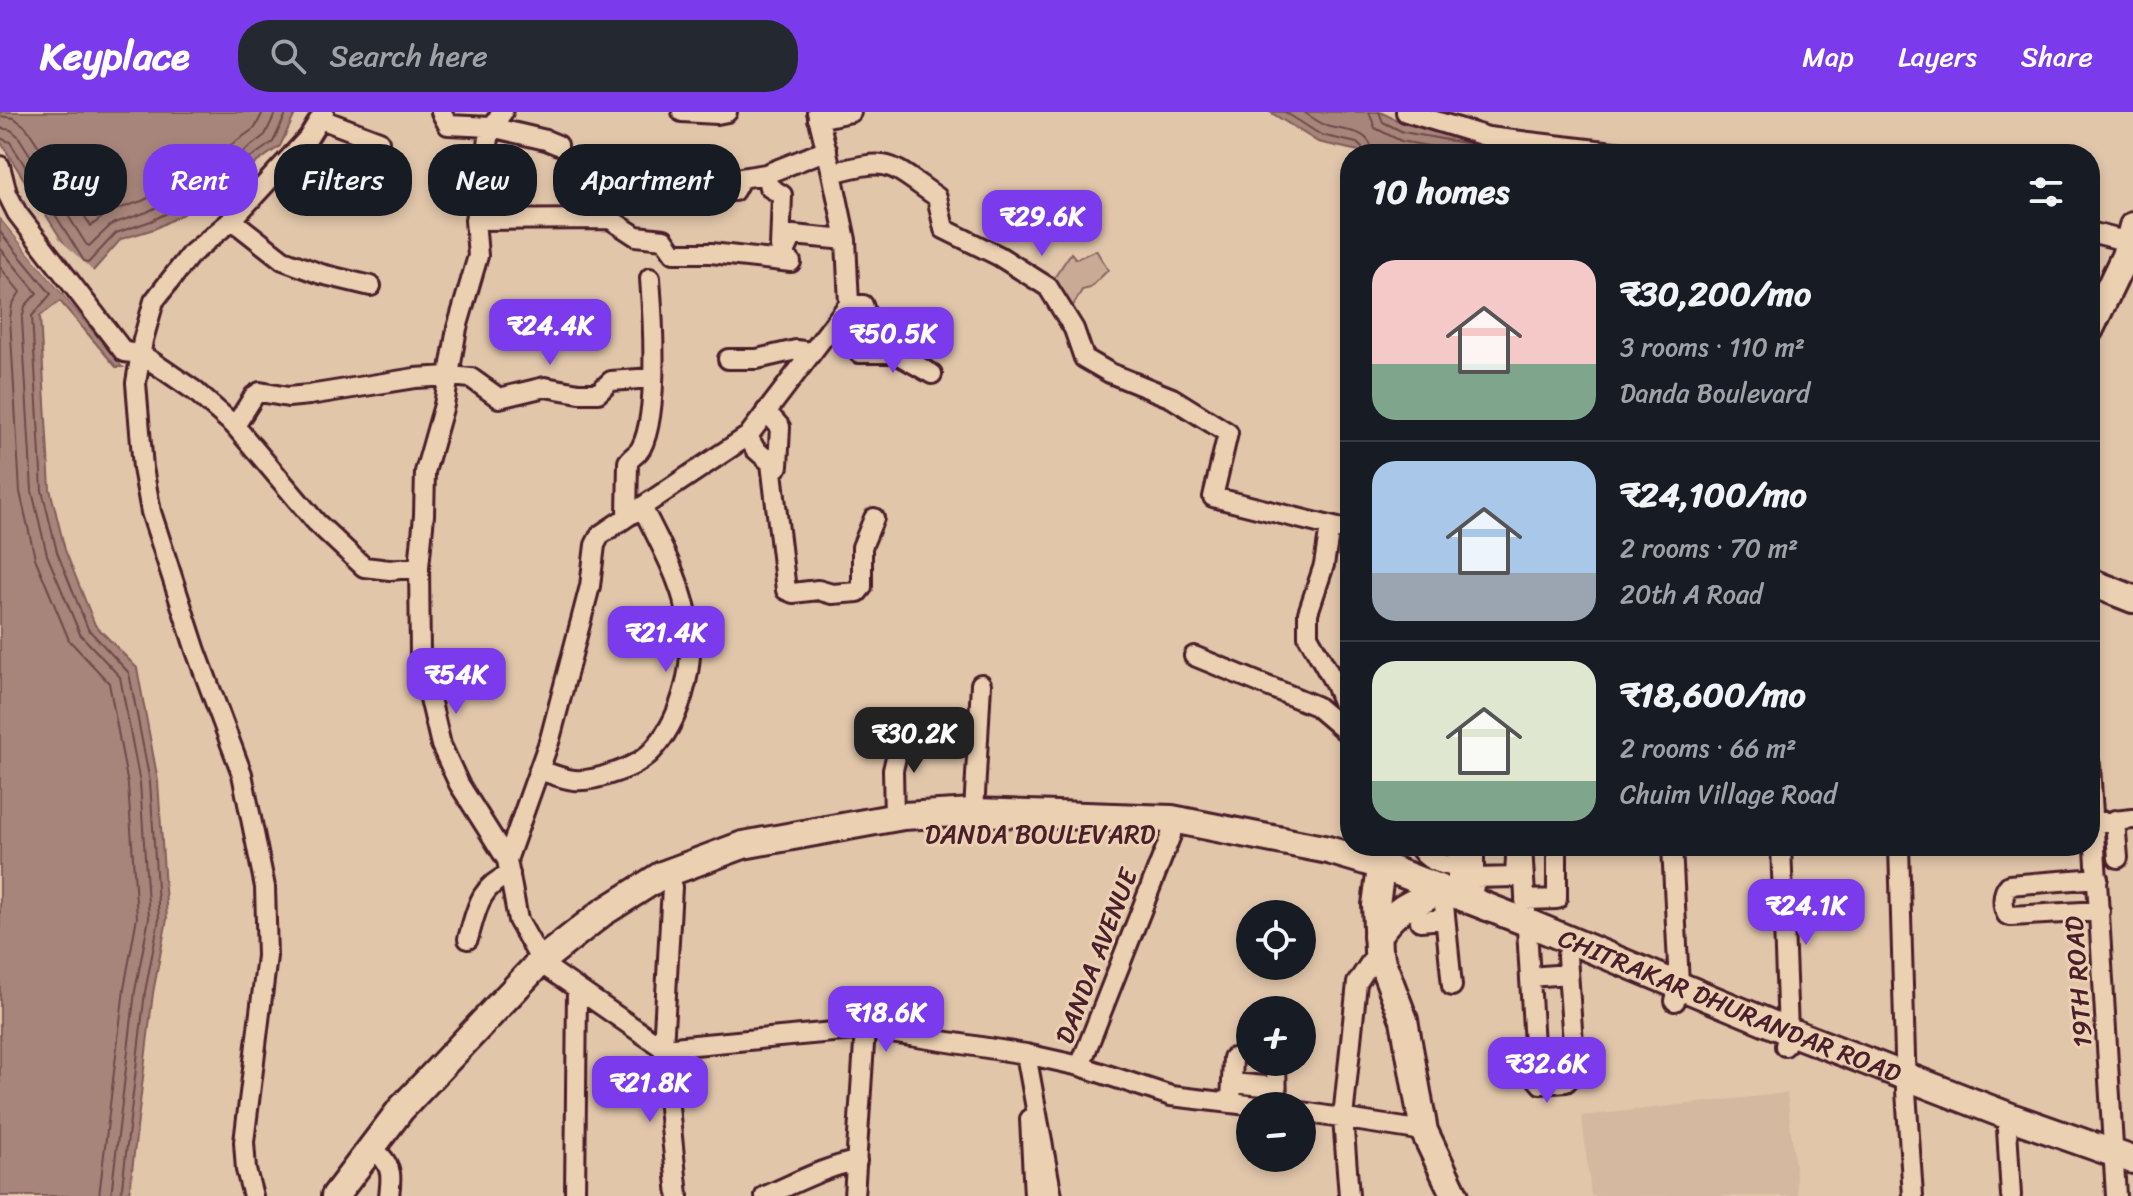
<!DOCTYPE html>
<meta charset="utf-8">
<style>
body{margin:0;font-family:Sriracha,sans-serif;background:#242831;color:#f1f3f6;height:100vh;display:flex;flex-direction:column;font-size:30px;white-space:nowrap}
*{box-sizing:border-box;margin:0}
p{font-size:26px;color:#9ea1a6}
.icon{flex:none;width:44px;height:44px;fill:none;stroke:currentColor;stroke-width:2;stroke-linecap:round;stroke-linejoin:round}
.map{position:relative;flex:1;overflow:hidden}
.details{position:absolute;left:1340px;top:32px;width:760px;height:712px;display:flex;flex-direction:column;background:#171b24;border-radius:32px;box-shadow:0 4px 12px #0003}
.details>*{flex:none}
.guide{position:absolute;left:24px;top:32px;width:760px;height:72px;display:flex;gap:16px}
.fabs{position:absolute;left:1236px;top:788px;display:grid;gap:16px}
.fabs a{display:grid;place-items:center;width:80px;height:80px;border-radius:50%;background:#171b24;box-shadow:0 4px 12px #0003;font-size:40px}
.price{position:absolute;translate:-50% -68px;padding:0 18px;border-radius:16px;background:#7c3aed;color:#fff;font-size:26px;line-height:52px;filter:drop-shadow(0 2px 4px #0008)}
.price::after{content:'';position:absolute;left:50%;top:48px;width:24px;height:18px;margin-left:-12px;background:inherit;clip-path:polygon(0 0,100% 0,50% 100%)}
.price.active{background:#222;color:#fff}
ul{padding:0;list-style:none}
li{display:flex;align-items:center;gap:24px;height:200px;padding:0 32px}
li+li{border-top:2px solid #363941}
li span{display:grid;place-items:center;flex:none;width:224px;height:160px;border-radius:24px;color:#555}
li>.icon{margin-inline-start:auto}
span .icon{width:96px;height:96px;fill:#fffc;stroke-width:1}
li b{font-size:34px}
h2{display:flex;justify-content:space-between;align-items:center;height:96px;padding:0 32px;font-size:34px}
.pill{padding:0 28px;border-radius:32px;background:#171b24;box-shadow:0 4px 12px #0003;font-size:28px;line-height:72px}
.pill.active{background:#7c3aed;color:#fff}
header{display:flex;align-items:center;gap:48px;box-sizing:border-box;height:112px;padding:0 40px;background:#7c3aed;color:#fff}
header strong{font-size:38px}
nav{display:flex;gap:44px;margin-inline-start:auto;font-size:28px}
.search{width:560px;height:72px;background:#242831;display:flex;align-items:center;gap:20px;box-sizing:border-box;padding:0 28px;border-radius:32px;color:#9ea1a6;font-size:30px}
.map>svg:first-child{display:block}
.built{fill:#d4b89f}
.green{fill:#c8aa95;stroke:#896460;stroke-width:2}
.water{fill:#a7857a;stroke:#825c5a;stroke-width:2}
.pier{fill:#e1c6aa}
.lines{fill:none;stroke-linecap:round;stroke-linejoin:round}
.shore{stroke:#6f484b;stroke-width:2}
.street-casing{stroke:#4a1f2b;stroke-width:24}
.secondary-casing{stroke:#4a1f2b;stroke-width:32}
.street{stroke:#ebd0b2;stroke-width:18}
.secondary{stroke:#ebd0b2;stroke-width:26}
.labels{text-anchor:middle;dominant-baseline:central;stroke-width:6;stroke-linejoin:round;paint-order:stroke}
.street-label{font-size:26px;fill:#4a1f2b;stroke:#ebd0b2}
</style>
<header>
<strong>Keyplace</strong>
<div class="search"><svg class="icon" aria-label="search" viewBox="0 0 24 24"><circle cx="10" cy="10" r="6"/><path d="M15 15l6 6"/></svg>Search here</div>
<nav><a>Map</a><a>Layers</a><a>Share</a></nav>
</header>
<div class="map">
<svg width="2133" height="1084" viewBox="0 0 2133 1084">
<rect width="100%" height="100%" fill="#e1c6aa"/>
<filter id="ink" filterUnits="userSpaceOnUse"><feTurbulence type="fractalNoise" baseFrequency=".0125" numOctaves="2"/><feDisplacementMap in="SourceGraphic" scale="16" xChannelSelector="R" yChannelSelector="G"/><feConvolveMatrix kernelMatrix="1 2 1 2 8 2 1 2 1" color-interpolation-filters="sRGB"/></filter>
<g filter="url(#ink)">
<!-- built -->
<path class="built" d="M1787,981l11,103h-207l-9,-80z"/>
<!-- green -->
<path class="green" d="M1096,138l12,20 -18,18 -8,2 -16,28 -18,-31 23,-34 5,6z"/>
<!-- water -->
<path class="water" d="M0,0h296l-16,34 -93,66 -33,17 -33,10 -35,40 -86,-138z
M1270,0h110l25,12 171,30h-204l-54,-12z
M0,106l123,149h-7l-56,-66 -20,15 10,173 15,61 30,75 42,43 21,113 9,138 -14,74 -24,203h-129z"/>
<!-- pier -->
<path class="pier" d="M0,102l4,1 3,8 118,140 -2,4 -123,-149z
M52,120l44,42 -8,8h-5z"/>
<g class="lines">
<!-- shore -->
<path class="shore" d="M1285,0l36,23 36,8 5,5 1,6
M1304,0c7,5 15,11 23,14 18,6 44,2 46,28
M1369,0l6,16 26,13 70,13
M1379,0l4,10 20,10 72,13
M0,4l14,2 12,9 65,99 18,-14 33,-11 30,-15 83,-58 8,-16
M0,16l11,2 7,6 68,108 3,2 23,-22 35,-12 31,-16 65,-44 22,-17 11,-23
M0,26l10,4 74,119 4,2 28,-30 35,-12 32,-16 90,-63 14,-30
M0,120l51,62 -19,22 10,174 15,62 31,77 41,44 21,109 9,137 -14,73 -24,204
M0,136l37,45 -12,13 -3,13 10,172 15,64 33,79 40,43 20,106 9,135 -14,73 -24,205
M0,155l20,25 -8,13 -2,13 10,174 15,66 34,82 40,43 19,102 9,132 -13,72 -25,207"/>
<!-- street casing -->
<g class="street-casing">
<path id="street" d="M441,0l7,13 43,2 55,13 12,5
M503,0l-12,15 -16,93 3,36 -21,72 -13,77 -19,67 -1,43 -5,52 1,89 21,89 18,39 48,76
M682,0l35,2 10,-2
M817,0l15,61 14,67 3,64 -101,132 -148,99 -5,10 -5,41 -40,153 -43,121 11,60 23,41 8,8 114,79 202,-19 161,25 54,12 91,30 86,10
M1406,0l82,25 143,17
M321,7l58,22
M818,7l33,-7
M632,48c22,1 43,-1 63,10 14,7 23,17 39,21l7,-13 25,-4 61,-24
M0,54l7,27 10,20 107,139 17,2 54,37 40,35 81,96 48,45 26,3 29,-3
M832,61c60,-16 56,-10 105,24l7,32 55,27 49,31 26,42 10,29 26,15 62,25 56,35 -15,64 137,34
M766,62l3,13 13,8 -2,52 5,6
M232,108l51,40 38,14 50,12
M475,108l135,-1 26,17 28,3 10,14h37l80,9
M2090,120l39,10
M783,145l10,-22 53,5
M849,192l14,1 16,47
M859,241h36l37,21
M728,247h29l39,-9 15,2
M766,299l14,16 -2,39 -6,5
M235,314l19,-30 6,-4 28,5 21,-2 106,-17 35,-2 21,2 28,20 46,-11 34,6h19l13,-12 41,-3
M748,324l7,13 16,14 15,127 7,3 25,-3 14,4 26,-2 4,-5v-40l12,-29
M627,404l1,-54c4,-6 10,-8 13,-14 18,-33 12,-131 9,-170
M1330,415l-6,38 -16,48v23l26,46 16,40
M1194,544l122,50 34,29
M2090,653l26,431
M539,658c11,3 24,9 35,10 12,1 25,-2 36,-6 16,-5 31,-11 42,-23 28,-30 41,-79 38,-119 -4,-43 -29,-87 -48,-125
M974,700l7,-128
M894,706l-1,-48 4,-17 16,-28
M2115,708l3,38
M2094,711l39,-4
M1419,734c6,15 23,19 38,21
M1474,734v41
M1522,734l14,232 5,6 25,-2 9,-9 -8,-117
M1672,734l7,139 -4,16
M1781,734l7,185 -3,15
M1899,734l7,245 7,105
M1474,766l41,-1 1,-20
M2098,766l-89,7c-7,7 -7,21 -2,30l4,1 89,-5
M672,775l-9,161 15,148
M1457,784v-50
M1525,788l32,-1v-53
M1444,793l8,81
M1420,809l25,-2
M468,827c9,-31 11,-52 42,-65
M1530,865l38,-3
M1026,942l26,142
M1276,950l1,44
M1080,954l91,-231 1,-16
M1232,971l44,4
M1231,991l2,-45
M1302,1000l122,19
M1030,1007l4,77
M2007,1017l4,67
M380,1043c13,13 11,24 9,41
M253,1084l-7,-26 -2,-28 23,-186 -2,-69 -23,-113 -46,-123 -45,-139 -8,-44 -7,-85 7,-43 11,-39 36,-46 42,-35 76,-82 16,-26
M575,1084l2,-207
M765,1084c31,-13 59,-29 92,-35
M854,1084l11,-167
M1349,1084l-6,-78 14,-135 21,-32"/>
</g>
<!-- secondary casing -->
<g class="secondary-casing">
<g id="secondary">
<path d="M2090,217l35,-73 8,-30"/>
<path d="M2090,470l43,17"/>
<path d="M1384,734l-8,59 2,46 26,69 20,111 31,65"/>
<path d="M1377,824c14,-20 26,-31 49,-38"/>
<path id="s1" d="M335,1084l66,-87 140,-148 61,-48 60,-38 81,-30 160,-29 71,-4 198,7 156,31 54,16 144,56 262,109 223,86 122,43"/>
</g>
</g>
<!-- street -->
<use href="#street" class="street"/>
<!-- secondary -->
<use href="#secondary" class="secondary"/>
</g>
</g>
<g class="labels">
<!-- street labels -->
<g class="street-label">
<text x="1040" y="722">DANDA BOULEVARD</text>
<text transform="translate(1096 844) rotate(-69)">DANDA AVENUE</text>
<text transform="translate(2078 870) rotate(-94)">19TH ROAD</text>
<text stroke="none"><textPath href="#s1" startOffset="1570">CHITRAKAR DHURANDAR ROAD</textPath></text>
</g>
</g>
</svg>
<div class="fabs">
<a><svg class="icon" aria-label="locate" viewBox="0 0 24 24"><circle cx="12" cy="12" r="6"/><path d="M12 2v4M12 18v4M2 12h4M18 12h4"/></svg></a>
<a>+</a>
<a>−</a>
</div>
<b class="price" style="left:1042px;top:146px">₹29.6K</b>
<b class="price" style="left:550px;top:255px">₹24.4K</b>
<b class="price" style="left:893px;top:263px">₹50.5K</b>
<b class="price" style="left:666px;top:562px">₹21.4K</b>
<b class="price" style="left:456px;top:604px">₹54K</b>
<b class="price active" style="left:914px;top:663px">₹30.2K</b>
<b class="price" style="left:1806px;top:835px">₹24.1K</b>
<b class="price" style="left:886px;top:942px">₹18.6K</b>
<b class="price" style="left:1547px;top:993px">₹32.6K</b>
<b class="price" style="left:650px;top:1012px">₹21.8K</b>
<div class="guide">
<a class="pill">Buy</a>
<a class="pill active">Rent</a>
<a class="pill">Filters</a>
<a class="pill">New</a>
<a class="pill">Apartment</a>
</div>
<section class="details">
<h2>10 homes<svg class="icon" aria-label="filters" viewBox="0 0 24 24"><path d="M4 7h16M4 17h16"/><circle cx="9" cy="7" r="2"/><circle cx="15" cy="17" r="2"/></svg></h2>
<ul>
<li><span style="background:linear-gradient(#f6c9c9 65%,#7fa58c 0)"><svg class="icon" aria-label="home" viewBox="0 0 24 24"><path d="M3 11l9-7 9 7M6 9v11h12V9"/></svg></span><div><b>₹30,200/mo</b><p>3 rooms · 110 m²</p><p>Danda Boulevard</p></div></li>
<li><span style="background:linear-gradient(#a9c7e8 70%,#9aa5b1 0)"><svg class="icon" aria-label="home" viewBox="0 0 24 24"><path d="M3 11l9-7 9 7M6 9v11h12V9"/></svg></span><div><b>₹24,100/mo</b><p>2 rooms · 70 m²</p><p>20th A Road</p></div></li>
<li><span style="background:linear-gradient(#dfe7d0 75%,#7fa58c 0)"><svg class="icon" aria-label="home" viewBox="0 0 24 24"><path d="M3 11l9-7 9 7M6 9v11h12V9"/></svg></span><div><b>₹18,600/mo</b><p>2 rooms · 66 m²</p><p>Chuim Village Road</p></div></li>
</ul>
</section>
</div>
